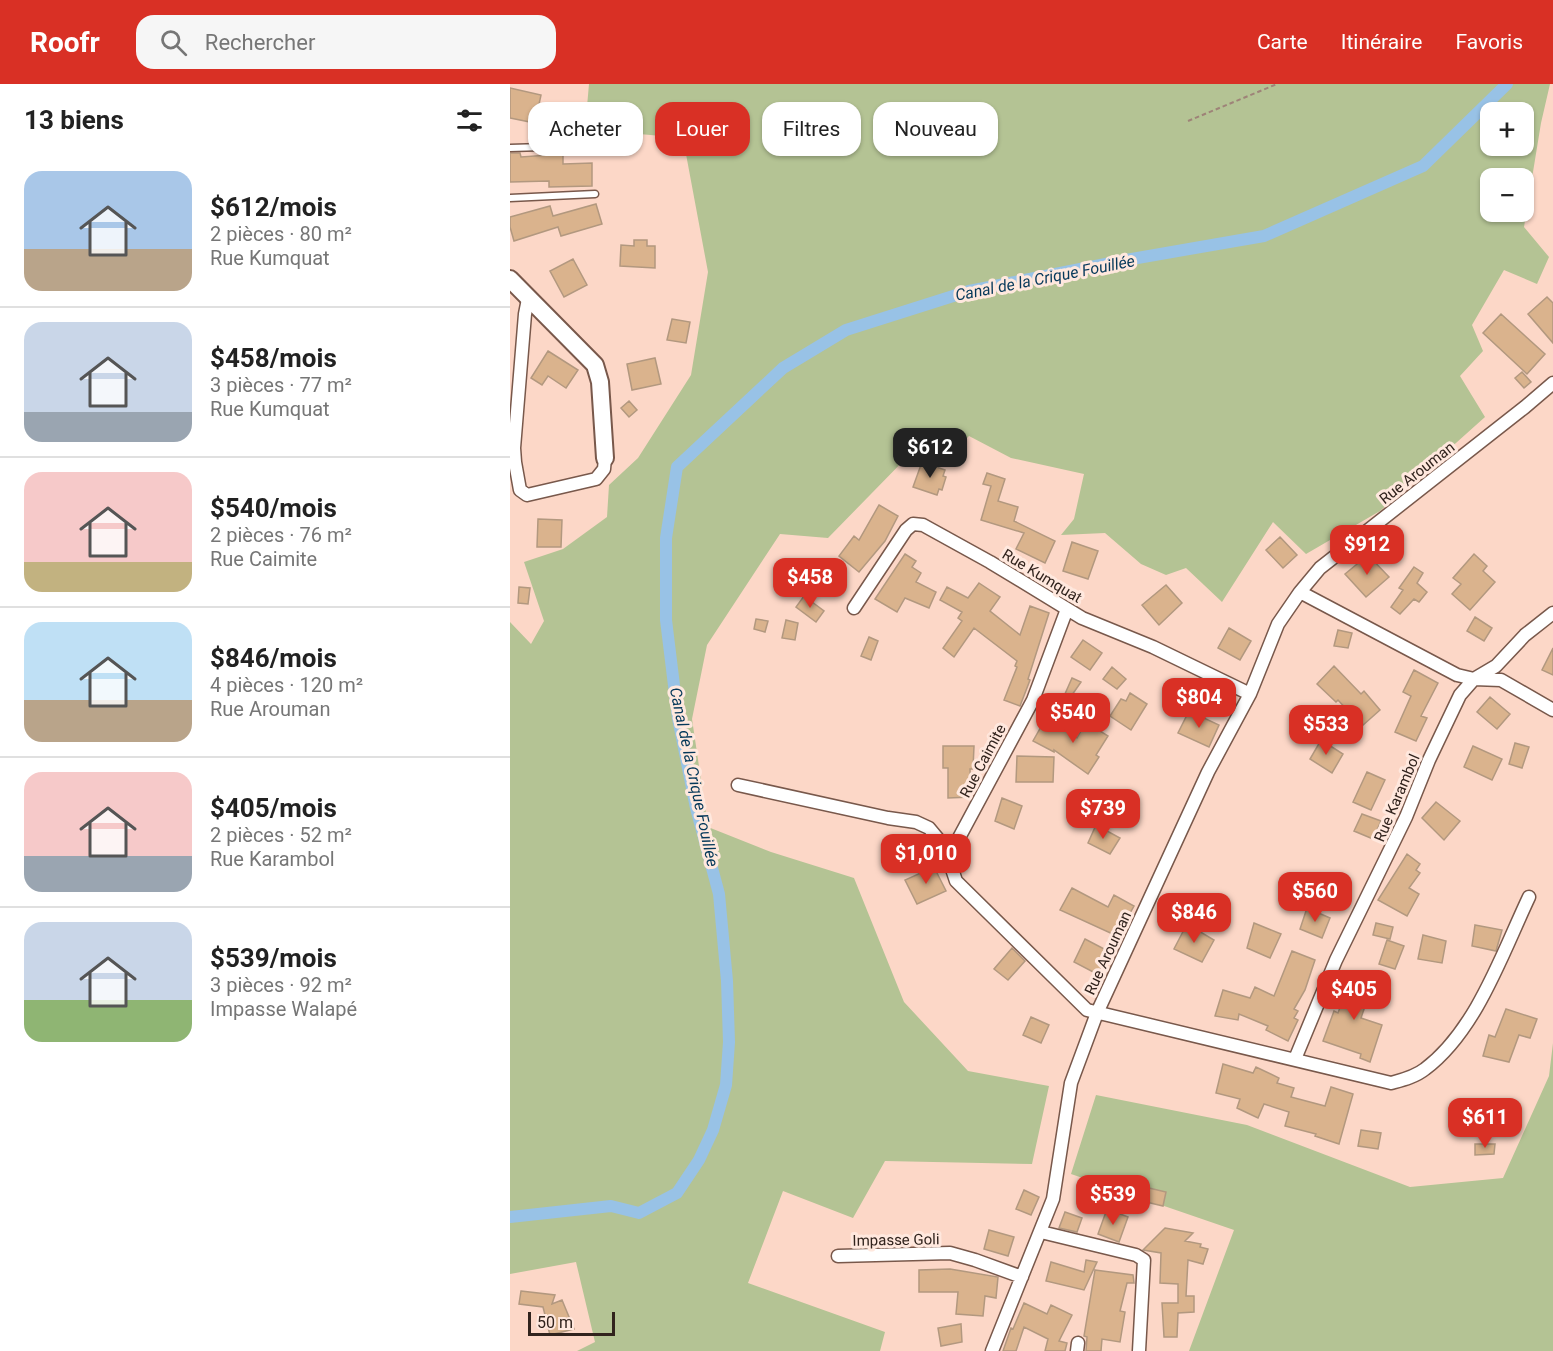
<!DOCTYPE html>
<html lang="fr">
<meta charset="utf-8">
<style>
body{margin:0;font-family:Roboto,sans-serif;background:#f6f6f6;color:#222;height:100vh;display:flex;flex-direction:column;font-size:22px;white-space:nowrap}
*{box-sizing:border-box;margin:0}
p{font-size:20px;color:#767676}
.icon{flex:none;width:33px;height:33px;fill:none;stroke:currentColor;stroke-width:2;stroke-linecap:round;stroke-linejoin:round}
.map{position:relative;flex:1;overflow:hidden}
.sheet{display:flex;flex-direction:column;background:#fff;width:510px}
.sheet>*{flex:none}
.hud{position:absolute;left:18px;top:18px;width:570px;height:54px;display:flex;gap:12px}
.controls{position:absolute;left:970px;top:18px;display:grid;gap:12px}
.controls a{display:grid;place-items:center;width:54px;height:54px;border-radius:12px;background:#fff;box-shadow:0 2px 4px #0004;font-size:30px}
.scale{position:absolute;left:18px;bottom:15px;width:87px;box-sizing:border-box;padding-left:6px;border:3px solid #31231d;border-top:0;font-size:16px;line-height:21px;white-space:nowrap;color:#31231d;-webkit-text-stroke:4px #ffe8de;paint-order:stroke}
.price{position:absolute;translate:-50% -51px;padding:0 14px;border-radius:12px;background:#d93025;color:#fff;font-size:20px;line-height:39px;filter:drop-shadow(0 2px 3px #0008)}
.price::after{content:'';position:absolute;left:50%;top:36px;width:18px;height:14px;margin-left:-9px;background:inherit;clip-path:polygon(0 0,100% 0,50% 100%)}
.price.selected{background:#222;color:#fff}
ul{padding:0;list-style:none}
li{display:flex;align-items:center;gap:18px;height:150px;padding:0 24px}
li+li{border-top:2px solid #e0e0e0}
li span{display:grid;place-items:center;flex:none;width:168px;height:120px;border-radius:18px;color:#555}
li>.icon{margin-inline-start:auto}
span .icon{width:72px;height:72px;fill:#fffc;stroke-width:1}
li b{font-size:26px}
h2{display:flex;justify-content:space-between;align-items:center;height:72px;padding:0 24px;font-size:26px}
.chip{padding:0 21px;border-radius:18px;background:#fff;box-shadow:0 2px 4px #0004;font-size:21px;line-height:54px}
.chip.selected{background:#d93025;color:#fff}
header{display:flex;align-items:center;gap:36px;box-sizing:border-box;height:84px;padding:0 30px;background:#d93025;color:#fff}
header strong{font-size:28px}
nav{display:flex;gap:33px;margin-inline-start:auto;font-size:21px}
.search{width:420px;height:54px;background:#f6f6f6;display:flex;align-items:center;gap:15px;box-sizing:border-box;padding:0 21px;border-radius:18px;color:#767676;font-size:22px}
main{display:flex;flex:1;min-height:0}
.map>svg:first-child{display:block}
.green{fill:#b4c394;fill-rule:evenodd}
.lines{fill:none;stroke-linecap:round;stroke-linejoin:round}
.canal{stroke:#98c2e6;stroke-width:12}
.building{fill:#dab38d;stroke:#b2987f;stroke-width:1.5}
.lane-casing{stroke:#78584b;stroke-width:9}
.street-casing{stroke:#78584b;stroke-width:15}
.secondary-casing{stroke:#78584b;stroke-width:20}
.path{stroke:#9e8378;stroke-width:2;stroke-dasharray:4.5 3;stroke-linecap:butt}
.lane{stroke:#fff;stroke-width:6}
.street{stroke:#fff;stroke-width:12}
.secondary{stroke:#fff;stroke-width:16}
.labels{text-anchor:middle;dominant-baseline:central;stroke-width:6;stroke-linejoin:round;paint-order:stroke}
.street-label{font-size:15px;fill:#31231d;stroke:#ffe8de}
.water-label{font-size:16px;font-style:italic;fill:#05385a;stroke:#ffe8de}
</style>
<header>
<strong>Roofr</strong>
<div class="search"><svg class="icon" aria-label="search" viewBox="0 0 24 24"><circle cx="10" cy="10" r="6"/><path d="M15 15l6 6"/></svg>Rechercher</div>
<nav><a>Carte</a><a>Itinéraire</a><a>Favoris</a></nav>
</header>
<main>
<section class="sheet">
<h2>13 biens<svg class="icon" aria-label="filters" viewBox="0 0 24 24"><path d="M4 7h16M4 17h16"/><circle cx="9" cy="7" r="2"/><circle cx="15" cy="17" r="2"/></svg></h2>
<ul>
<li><span style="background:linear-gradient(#a9c7e8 65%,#b9a48a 0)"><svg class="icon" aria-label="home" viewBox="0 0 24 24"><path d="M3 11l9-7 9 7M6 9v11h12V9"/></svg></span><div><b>$612/mois</b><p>2 pièces · 80 m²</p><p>Rue Kumquat</p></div></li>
<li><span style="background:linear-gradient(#c9d6e8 75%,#9aa5b1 0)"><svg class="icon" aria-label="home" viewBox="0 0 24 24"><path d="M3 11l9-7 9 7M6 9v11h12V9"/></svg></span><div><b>$458/mois</b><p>3 pièces · 77 m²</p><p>Rue Kumquat</p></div></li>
<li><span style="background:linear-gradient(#f6c9c9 75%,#c2b280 0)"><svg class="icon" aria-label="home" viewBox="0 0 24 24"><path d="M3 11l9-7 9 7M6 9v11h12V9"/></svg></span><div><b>$540/mois</b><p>2 pièces · 76 m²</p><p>Rue Caimite</p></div></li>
<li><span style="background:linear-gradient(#bfe0f5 65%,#b9a48a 0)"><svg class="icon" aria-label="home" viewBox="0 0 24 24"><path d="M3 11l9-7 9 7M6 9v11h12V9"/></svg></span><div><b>$846/mois</b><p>4 pièces · 120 m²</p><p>Rue Arouman</p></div></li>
<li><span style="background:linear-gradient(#f6c9c9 70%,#9aa5b1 0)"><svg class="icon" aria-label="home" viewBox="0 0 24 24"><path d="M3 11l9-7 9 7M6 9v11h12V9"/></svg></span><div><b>$405/mois</b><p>2 pièces · 52 m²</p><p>Rue Karambol</p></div></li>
<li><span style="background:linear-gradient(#c9d6e8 65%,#8fb573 0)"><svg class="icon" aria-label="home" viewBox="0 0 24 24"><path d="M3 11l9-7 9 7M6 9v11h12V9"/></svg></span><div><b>$539/mois</b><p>3 pièces · 92 m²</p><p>Impasse Walapé</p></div></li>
</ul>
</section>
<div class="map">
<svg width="1043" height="1267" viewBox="0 0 1043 1267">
<rect width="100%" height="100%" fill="#fcd7c7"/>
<!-- green -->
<path class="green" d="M79,0h961l-9,39 -17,104 25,30 -12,27 -33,-14 -32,55 11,26 -23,25 25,41 -105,94 -74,43 -33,-32 -51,80 -36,-34 -20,7 -25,-11 -36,-31 -44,2 13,-16 10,-45 -73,-16 -42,-22 -15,15h-41l-85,87 -48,-4 -73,111 -15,74 16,108 63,25 83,26 50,124 64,69 81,15 -17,78 -147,-3 -32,57 -70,-27 -35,92 137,49 -5,19h-303l18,-9 -19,-80 -66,12v-652l21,22 13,-23 -20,-59 39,-13 44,-32 2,-32 29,-27 53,-83 17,-103 -25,-134 -98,-9zM981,28h33v34h-33zM981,94h33v34h-33z
M1043,959v308h-364l45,-121 -163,-56 25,-79 151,30 163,62 93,-9 46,-102z"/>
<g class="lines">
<!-- canal -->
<path class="canal" d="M0,1133l101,-11 28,7 38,-20 22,-33 14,-30 13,-45 3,-43 -2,-61 -8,-87 -23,-86 -18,-90 -12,-98v-82l11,-71 106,-99 63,-38 123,-39 157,-31 138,-24 159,-70 84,-82"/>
</g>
<!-- building -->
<path class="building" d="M0,4l31,7 -6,28 -25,-5z
M0,69h10l1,4 42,-3v10l29,-1v23l-43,1v-6l-39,1z
M86,120l6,20 -41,12 -3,-9 -44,14 -4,-14v-10l40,-11 3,10z
M124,156h13v6h8v22l-35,-2 1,-21 13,1z
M63,175l14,26 -23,12 -14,-26z
M1037,213l6,6v40l-25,-29z
M991,230l44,40 -18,20 -44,-41z
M162,235l18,3 -4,21 -19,-3z
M38,267l30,19 -12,18 -18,-12 -6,9 -11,-7z
M145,274l6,26 -29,6 -5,-26z
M1012,288l9,10 -7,6 -9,-10z
M119,317l8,9 -8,7 -8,-9z
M412,378l23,8 -2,6 3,1 -4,13 -3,-1 -2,6 -24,-8z
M477,389l18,6 -7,22 20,6 -4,14 41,20 -10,22 -29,-14 8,-16 -43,-13 10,-34 -8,-2z
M369,421l19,11 -13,25 -26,31 -20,-16 15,-20 5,4z
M28,435l24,1 -1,27h-24z
M770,453l17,18 -14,13 -17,-18z
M562,458l26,9 -10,28 -25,-8z
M395,470l11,7 -4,6 9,6 -5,9 20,10 -7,16 -24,-10 -8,14 -22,-13z
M964,470l13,12 -4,5 12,11 -25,28 -18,-16 9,-10 -8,-6z
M858,471l21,22 -23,20 -21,-23z
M904,483l9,6 -6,10 10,9 -8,10 -5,-3 -14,15 -9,-7 12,-17 -4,-2z
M469,499l21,14 -10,14 30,24 10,-29 19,7 -21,66 2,1 -10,26 -16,-6 13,-33 -2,-1 2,-5 -43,-33 -20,29 -11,-9 19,-27 -4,-3 4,-6 -22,-12 7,-13 21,11z
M656,501l16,18 -23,22 -17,-20z
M9,503l11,1 -2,16 -10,-1z
M294,512l20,15 -8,11 -20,-15z
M965,533l17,11 -8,13 -17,-10z
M246,535l12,2 -3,11 -11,-3z
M276,536l12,3 -3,17 -13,-2z
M719,544l22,13 -11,19 -22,-12z
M828,546l14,3 -4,15 -14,-2z
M359,553l9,4 -7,19 -10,-4z
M573,556l19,13 -12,17 -19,-13z
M1043,564v27l-11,-5z
M824,582l27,28 3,-3 16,19 -18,16 -24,-26 -2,2 -19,-18z
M602,583l14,12 -9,10 -14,-10z
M904,586l24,13 -17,33 6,2 -11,23 -21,-9 16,-36 -8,-4z
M562,594l9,4 -16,23 -4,-2z
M620,609l17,11 -16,26 -21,-14 11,-17 5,2z
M980,613l20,17 -13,15 -20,-17z
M679,627l30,14 -10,22 -31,-14z
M536,634l31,20 9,-16 22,14 -12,19 3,2 -11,17 -34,-24v2l-21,-11z
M811,656l22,14 -11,19 -22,-14z
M1005,659l14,4 -7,21 -13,-4z
M433,662h31l-1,23h-3l1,28 -23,1v-30h-5z
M963,662l29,13 -10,21 -28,-13z
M507,672l37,1 -1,25h-37z
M857,688l18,8 -14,30 -18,-8z
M492,714l20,8 -8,23 -19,-8z
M926,718l24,19 -16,19 -22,-22z
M852,730l19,7 -8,18 -19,-8z
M586,741l24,13 -10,16 -22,-11z
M897,770l13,10 -4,6 4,3 -11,15 10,6 -12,22 -29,-16z
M424,783l12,24 -29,13 -12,-24z
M562,804l36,19 6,-12 20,11 -17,30 -57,-26z
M797,824l23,10 -8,20 -22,-9z
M744,839l27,11 -11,24 -23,-10z
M866,839l17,4 -3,12 -17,-4z
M677,840l27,16 -12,22 -28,-13z
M965,841l27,5 -6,21 -24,-5z
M913,851l23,6 -4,22 -24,-4z
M575,855l25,13 -13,22 -23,-12z
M877,856l17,6 -9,23 -16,-5z
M502,864l13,13 -17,19 -14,-11z
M782,867l23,9 -10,30 -11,19 4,2 -4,7 4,2 -10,21 -22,-11 2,-4 -29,-12 -1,6 -23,-4 8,-26 27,8 5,-11 19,9z
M843,888l21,8 -13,38 21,7 -12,37 -10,-4 1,-4 -38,-13 11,-30 4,2z
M996,925l31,10 -7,19 -11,-3 -10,27 -26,-6 6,-21 6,2z
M521,933l18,8 -8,18 -18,-8z
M713,980l30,9 3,-6 23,11 -2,5 17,5 -3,9 34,9 6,-19 22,7 -14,50 -24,-8 1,-2 -31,-8 4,-14 -25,-8 -6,14 -21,-10 3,-9 -24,-6z
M851,1046l20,3 -3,16 -20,-3z
M965,1060h20l-1,10 -19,1z
M639,1104l17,4 -3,14 -17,-4z
M514,1106l15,7 -8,18 -15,-6z
M597,1125l21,8 -9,25 -21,-8z
M555,1128l17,6 -5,14 -18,-4z
M655,1144l28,5 -8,8 16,3 -1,3 8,2 -5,15 -15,-4 -2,36h8v16l-16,1 -1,24h-13l-2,-34h16v-19l-18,-1 1,-30 -18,-3z
M479,1146l25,7 -6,19 -24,-7z
M576,1176l11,2 -13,28 -38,-9 5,-19 33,10z
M440,1185l48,8 -2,21 -11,-2 -2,20 -27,-2 2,-22h-39v-22z
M585,1186l38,5 1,8h-7l-7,28 5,1 -5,30 -18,-3 -1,12h-15l1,-14 -3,-1z
M11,1207l34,4 -3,9 10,-4 12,29 -24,6 -7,-28 -24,-3z
M514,1219l23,11 4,-9 21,10 -13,26 8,2 -2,8h-20l3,-12 -24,-12 -8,24h-13l8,-23 2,1z
M451,1240l1,18 -21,4 -3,-18z"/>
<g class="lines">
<!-- lane casing -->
<g class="lane-casing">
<path id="lane" d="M0,64l66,-2
M0,114l85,-4"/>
</g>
<!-- street casing -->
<g class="street-casing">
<path id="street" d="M18,215l-3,15 -11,134 1,14 5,28 7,5 69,-16 8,-10 1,-11
M790,508l157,83 17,4 27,1 52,30
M344,524l52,-78 7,-6 10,1 67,37 92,56 71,29 97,47
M557,525l-34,91 -80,149 -2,17 5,15 131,129 304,73c11,-3 24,-6 34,-14 51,-38 77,-115 104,-172
M228,701l150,33 28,4 13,6 10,12 11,24
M785,975l41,-99 70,-143 23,-57 31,-65 14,-16 22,-13 29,-31 28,-22
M531,1148l95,23 8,5 -5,91
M328,1172l112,-3 25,7 47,17
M482,1267l61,-152 18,-116 26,-70 111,-241 42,-78 28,-70 22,-32 20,-24 205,-161 28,-24
M567,1267l1,-8"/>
</g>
<!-- secondary casing -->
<g class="secondary-casing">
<path id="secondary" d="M0,195l85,86 5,17 5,76"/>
</g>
<!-- path -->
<path class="path" d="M678,37l89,-37"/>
<!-- lane -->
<use href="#lane" class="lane"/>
<!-- street -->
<use href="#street" class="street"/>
<!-- secondary -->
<use href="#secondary" class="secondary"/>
</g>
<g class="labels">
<!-- street labels -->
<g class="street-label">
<text transform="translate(907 389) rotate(-38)">Rue Arouman</text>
<text transform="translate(532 492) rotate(31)">Rue Kumquat</text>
<text transform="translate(473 677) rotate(-62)">Rue Caimite</text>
<text transform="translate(887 714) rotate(-67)">Rue Karambol</text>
<text transform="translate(598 869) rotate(-65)">Rue Arouman</text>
<text transform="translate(386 1156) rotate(-1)">Impasse Goli</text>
</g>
<!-- water labels -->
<g class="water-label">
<text transform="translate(535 194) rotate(-11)">Canal de la Crique Fouillée</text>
<text transform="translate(184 693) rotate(78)">Canal de la Crique Fouillée</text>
</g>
</g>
</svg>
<div class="controls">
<a>+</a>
<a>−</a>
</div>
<div class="scale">50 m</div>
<b class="price selected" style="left:420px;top:395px">$612</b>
<b class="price" style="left:857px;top:492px">$912</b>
<b class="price" style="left:300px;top:525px">$458</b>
<b class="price" style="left:689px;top:645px">$804</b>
<b class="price" style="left:563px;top:660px">$540</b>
<b class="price" style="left:816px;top:672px">$533</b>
<b class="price" style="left:593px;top:756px">$739</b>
<b class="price" style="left:416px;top:801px">$1,010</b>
<b class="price" style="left:805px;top:839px">$560</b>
<b class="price" style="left:684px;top:860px">$846</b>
<b class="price" style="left:844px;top:937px">$405</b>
<b class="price" style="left:975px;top:1065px">$611</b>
<b class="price" style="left:603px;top:1142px">$539</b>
<div class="hud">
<a class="chip">Acheter</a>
<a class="chip selected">Louer</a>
<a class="chip">Filtres</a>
<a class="chip">Nouveau</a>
</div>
</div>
</main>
